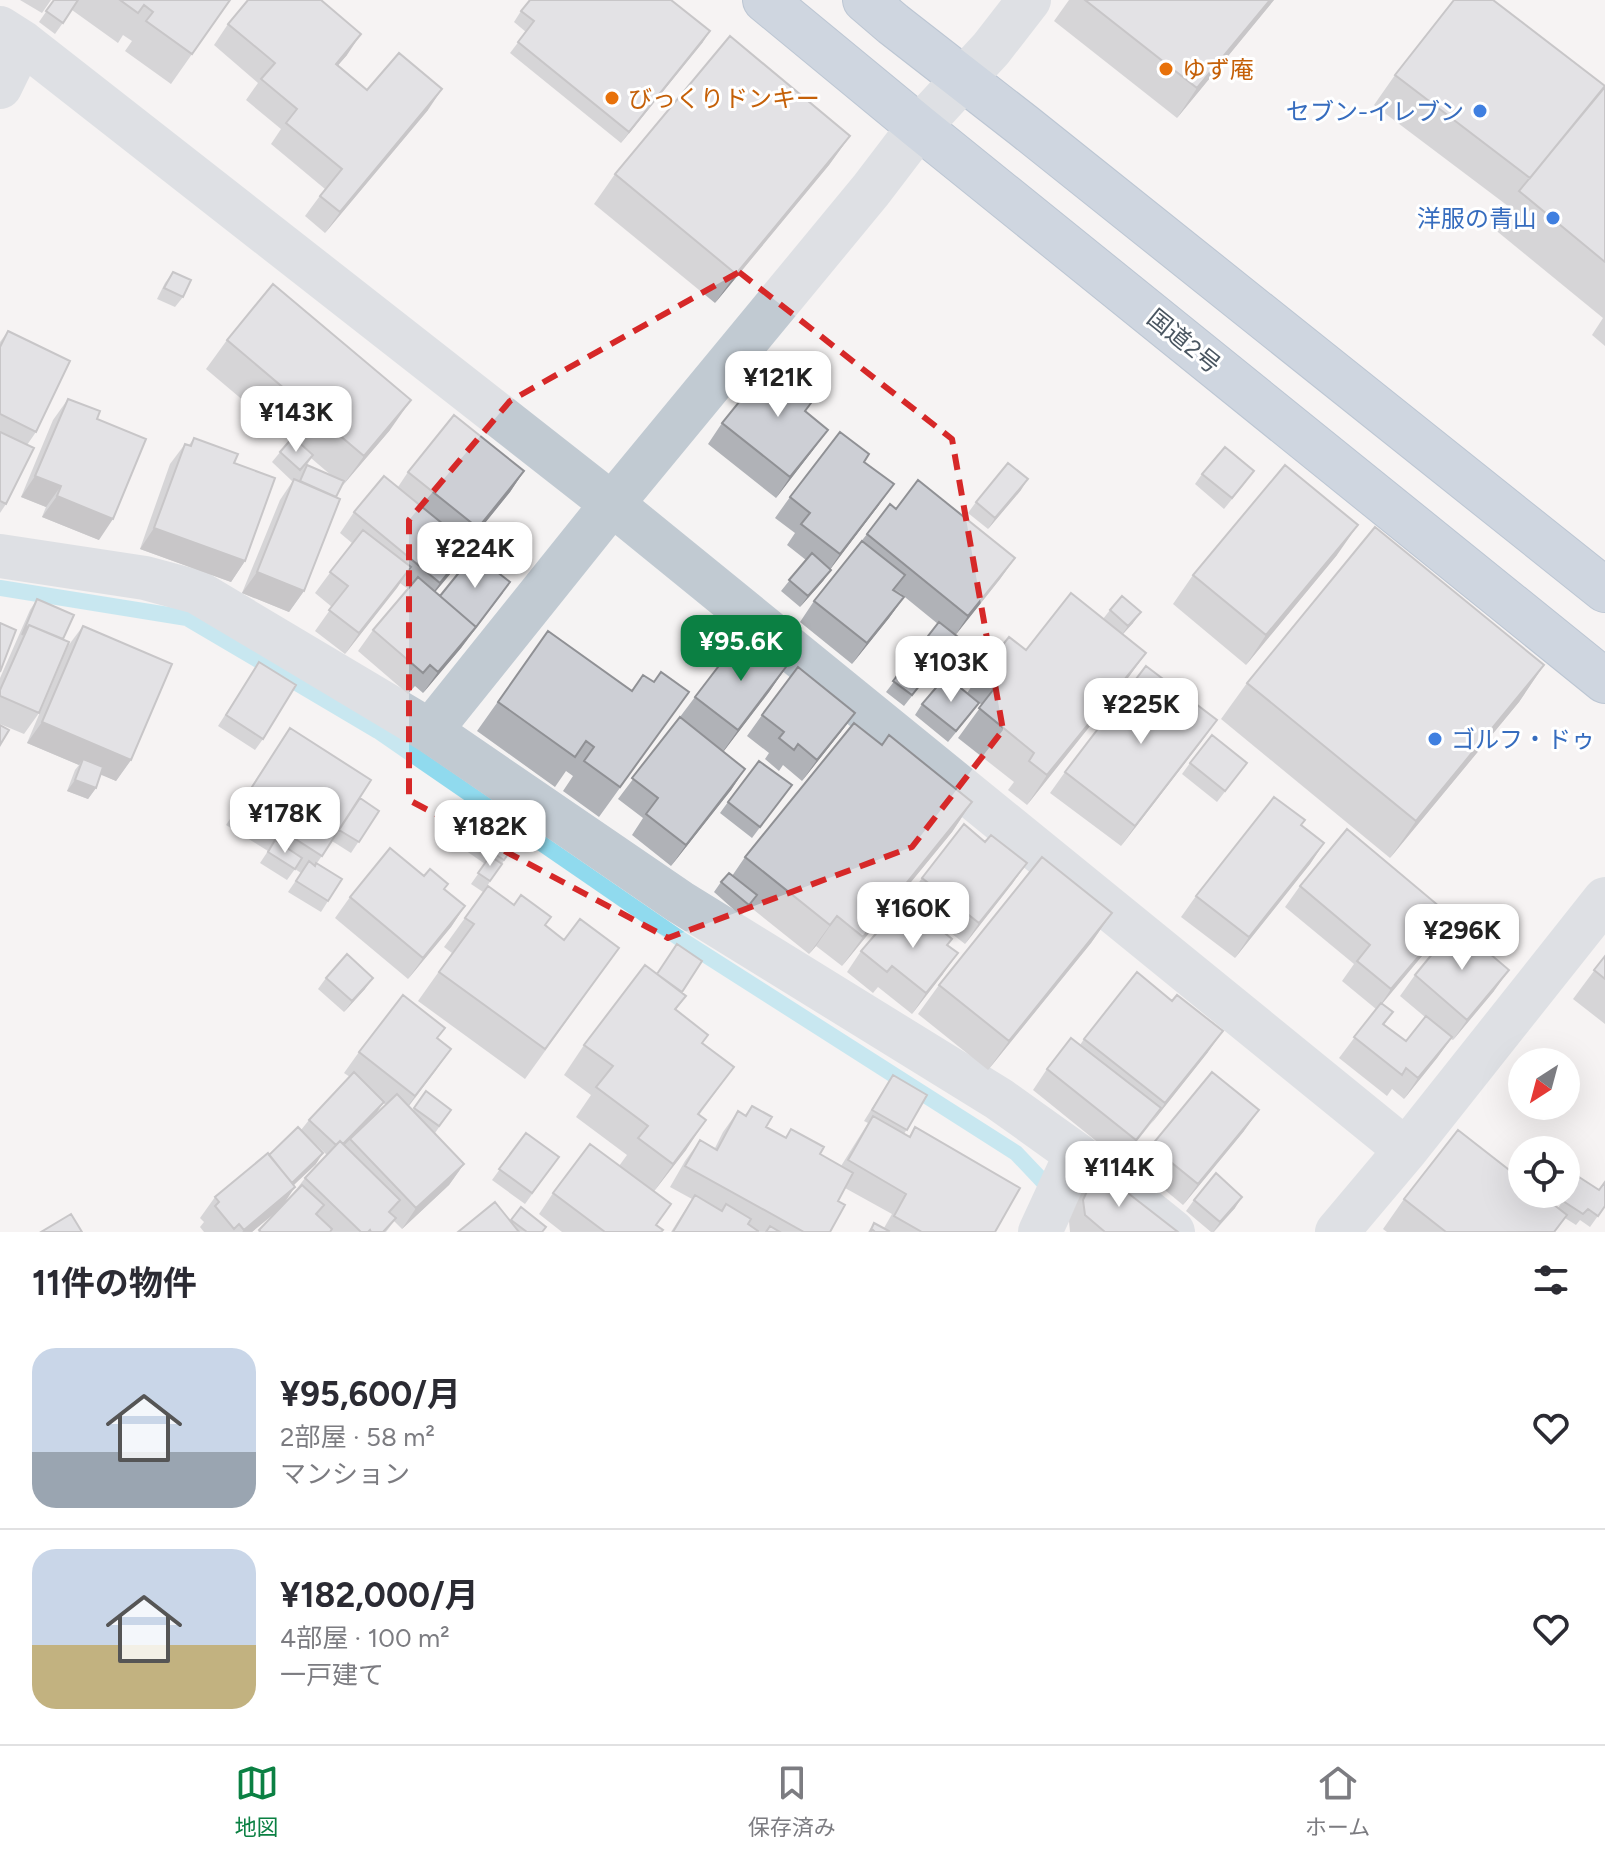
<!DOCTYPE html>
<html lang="ja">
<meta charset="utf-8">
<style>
body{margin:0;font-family:Figtree,"Noto Sans JP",sans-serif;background:#f7f7f7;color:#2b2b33;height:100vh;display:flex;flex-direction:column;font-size:30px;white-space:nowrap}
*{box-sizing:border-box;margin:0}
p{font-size:26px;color:#7c7c81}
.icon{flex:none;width:44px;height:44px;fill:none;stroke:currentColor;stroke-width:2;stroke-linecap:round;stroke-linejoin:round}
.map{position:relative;height:1232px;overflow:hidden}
.sheet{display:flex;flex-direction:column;background:#fff;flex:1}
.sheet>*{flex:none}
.needle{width:52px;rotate:216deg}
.tools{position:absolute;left:1508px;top:1048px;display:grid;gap:16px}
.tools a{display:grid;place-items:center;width:72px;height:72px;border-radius:50%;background:#fff;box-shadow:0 8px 32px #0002;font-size:40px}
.price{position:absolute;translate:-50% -68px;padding:0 18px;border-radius:16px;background:#fff;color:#222;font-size:26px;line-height:52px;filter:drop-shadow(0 2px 4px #0008)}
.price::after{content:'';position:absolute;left:50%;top:48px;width:24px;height:18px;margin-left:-12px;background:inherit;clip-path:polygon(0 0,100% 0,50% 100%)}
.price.on{background:#0b8043;color:#fff}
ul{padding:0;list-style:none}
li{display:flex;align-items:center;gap:24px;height:200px;padding:0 32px}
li+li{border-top:2px solid #e1e1e2}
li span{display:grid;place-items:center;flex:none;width:224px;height:160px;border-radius:24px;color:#555}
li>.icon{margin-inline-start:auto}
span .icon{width:96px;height:96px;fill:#fffc;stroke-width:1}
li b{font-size:34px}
h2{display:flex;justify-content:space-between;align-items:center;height:96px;padding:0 32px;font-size:34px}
.tabs{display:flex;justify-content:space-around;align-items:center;height:112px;border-top:2px solid #e1e1e2;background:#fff;font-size:22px;color:#7c7c81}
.tabs a{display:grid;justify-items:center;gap:4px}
.tabs .on{color:#0b8043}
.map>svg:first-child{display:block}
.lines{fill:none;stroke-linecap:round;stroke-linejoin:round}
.stream{stroke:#90daee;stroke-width:16}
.trunk-casing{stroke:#7690ad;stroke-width:46}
.minor{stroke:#c1cad2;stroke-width:44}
.trunk{stroke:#9fb4c9;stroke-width:44}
.wall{fill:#b0b2b7;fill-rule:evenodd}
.shaded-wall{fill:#909195}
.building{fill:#cdcfd5;stroke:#909195;stroke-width:2}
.marked{fill:none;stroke:#d62828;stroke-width:6;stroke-dasharray:16 10;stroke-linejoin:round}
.food-dot{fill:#e8710a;stroke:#fff;stroke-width:3}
.shop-dot{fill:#3f7fe0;stroke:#fff;stroke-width:3}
.labels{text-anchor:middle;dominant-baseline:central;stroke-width:6;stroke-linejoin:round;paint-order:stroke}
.food-label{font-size:24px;fill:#c56008;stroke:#fff;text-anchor:start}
.shop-label{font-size:24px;fill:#366cbe;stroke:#fff;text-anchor:end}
.street-label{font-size:24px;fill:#4a5661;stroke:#fff}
</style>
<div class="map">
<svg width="1605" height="1232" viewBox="0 0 1605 1232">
<rect width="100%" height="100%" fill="#f5f3f3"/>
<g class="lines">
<!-- stream -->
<path class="stream" d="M0,588l187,30 191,113 304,209 334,213 37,39"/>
<!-- trunk casing -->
<g class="trunk-casing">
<path id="trunk" d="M765,0l154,127 686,554
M865,0l28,24 131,102 581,464"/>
</g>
<!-- minor -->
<path class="minor" d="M0,28l22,14 590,462 794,646
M0,87l22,-45
M0,556l145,22 52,14 233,139 250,171 319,197 77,55 97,78
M430,731l182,-227 259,-314 48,-63 72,-78 38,-49
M1040,1232l36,-78
M1337,1232l69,-82 199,-251"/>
<!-- trunk -->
<use href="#trunk" class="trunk"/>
</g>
<!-- wall -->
<path class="wall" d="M20,0h31l-9,13z
M54,0h176l-59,84 -46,-33 7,-10 -9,-6 -5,8 -46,-33 -17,24 -16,-12z
M1069,0h205l-97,118 -123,-97z
M521,11l182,31 -82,101 -111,-90 16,-21 -12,-10z
M228,24l119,31 -10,11 30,24 61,20 -103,123 -20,-17 20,-27 -54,-45 10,-15 -35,-29 12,-17 -44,-38z
M1395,75l210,11v260l-13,-11 11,-17 -110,-90 15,-22 -134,-101z
M850,136l-21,29 -114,138 -121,-99 21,-30z
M173,272l10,25 -8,10 -18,-8 8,-16z
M8,331l28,101 -9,13 -21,59 -6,9v-171z
M227,340l163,90 -47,55 -1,-1 -6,13 -32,94 -15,21 -47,-19 38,-93 14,-21 -2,2 -20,-19 18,-22 -84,-71zM311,458l21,18 -25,-11z
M817,395l-11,16 7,39 -37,48 -68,-54 14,-21z
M68,399l29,20 2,121 -57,-23 4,-10 -25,-10 32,-77z
M194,438l40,25 11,98 -14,21 -91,-33 30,-85 15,-20 4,1z
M864,462l15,43 -49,64 -7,12 -23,26 -19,-16 25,-31 -19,-15 8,-12 -20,-15 15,-21z
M524,471l-14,21 -42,52 2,2 -14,21 -21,25 5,4 63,-3 -42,55 -38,45 -8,-7 -7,8 -50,-43 15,-21 35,-41 -8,-6 -55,71 -30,-23 17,-24 -17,-14 37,-50 -12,-10 14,-21 44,-25 10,-15z
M1202,474l44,8 -22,27 -29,-25z
M1021,490l-33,39 -20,-16 8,-11z
M896,509l119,49 -15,21 -45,56 3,2 -8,11 -46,58 -18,-14 52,-68 -43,-35 9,8 -15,21 -37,46 -52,-42 14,-21 53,-67z
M1337,555l-91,110 -73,-61 20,-29z
M37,599l26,40 -24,74 -15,21 -24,-10v-46l30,-68z
M1110,610l23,13 -10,11 23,19 -21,29 -98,123 -19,-15 6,-8 -56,-44 24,-33 -15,-12 21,-30 38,-13 77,-31z
M83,626l48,134 -15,21 -15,-7 -5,14 -8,11 -21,-8 8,-21 4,-5 -52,-22 41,-97z
M548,631l84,60 22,-9 35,10 -90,125 -36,-26 10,-15 -7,-5 -11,16 -78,-56z
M759,657l30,6 -20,29 -46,60 22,17 -14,21 -60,76 -39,-31 11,-17 -25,-19 77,-102z
M259,662l4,77 -8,11 -37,-24z
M1544,665l-25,37 -129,156 -169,-139 26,-36z
M922,704l49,10 -23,28 -33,-27z
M855,713l-15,20 -38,48 -19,-16 -4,6 -14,-12 4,-6 -22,-17 15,-21z
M290,728l70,70 19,13 -28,42 -19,-12 -15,22 25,16 -21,33 -33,-20 13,-19 -6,-4 -8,11 -27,-17 8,-12 -42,-26z
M1202,741l-81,105 -71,-53 15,-21z
M882,745l90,57 -20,30 -110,134 -26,-20 -7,8 -60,-48 -8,10 -27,-24 7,-10 11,-6 13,-19z
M1190,763h57l-30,39 -35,-28z
M792,785l-40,53 -32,-25 8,-11z
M488,810l34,24 -39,58 -12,-8 14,-20 -23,-16z
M1301,825l23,18 -14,21 -75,94 -54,-41 15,-21z
M985,842l42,21 -15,21 -47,60 -58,-45 15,-21z
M424,876l20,13 21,17 -14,21 -43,52 -73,-61 15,-21z
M488,886l76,54 55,8 -94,131 -107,-78 34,-48 -8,-6z
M1300,886l152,31 -15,21 -55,65 11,9 -9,13 22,16 19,-24 -25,-21 15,-21 79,16 -41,49 -2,-1 -14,19 -33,41 -12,-10 -5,7 -48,-38 37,-49 -34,-28 12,-17 -69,-57z
M1112,913l-21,30 -103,127 -70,-56 21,-29z
M896,930l52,15 -5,29 -31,40 -34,-27 -5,6 -26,-21 14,-21z
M1605,956v68l-32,-25z
M326,978l39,11 -21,23 -26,-23z
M682,993l4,3 -10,14 26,33 32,24 -35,48 -13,35 -32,41 3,34 4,7h-99l-23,-18 14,-21 66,-27 8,-11 -51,-38 15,-22 -27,-20 20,-30z
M445,1028l-8,10 -1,32 -27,36 4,4 13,-19 25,19 -16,23 29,31 -15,21 -47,44 -8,-8 -8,11h-128l22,-24 -28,24h-48l-4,-5 4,-5 -4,-4 15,-21 86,-67 8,-10 41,-43 -6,-4 15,-21zM383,1103l3,2 -33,31 24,-24zM306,1135l21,20 -22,23 -13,17 -11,12 13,-22 22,-21z
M1084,1039l124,13 -87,109 -88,-71 14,-21 33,-24z
M893,1075l34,20 -23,39 5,3 6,-10 80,105h-127l6,-9 10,5 8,-14 -47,-26 -7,13 -8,31h-159l21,-33 -22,-12 15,-26 15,-21 15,8 8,-16 15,-21 7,4 7,-9 14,21 19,11 6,-9 29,25 21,12 27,-43 -4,-2z
M1244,1131l-61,74 -46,-38 14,-21z
M526,1133l33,24 -34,47 -33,-24z
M1097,1169l81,63h-108l-1,-11 14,-32z
M1579,1177l26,29 -15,21 -10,-7 -4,5 -11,-7 -10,14h-168l-4,-3 21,-30 154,9z
M1194,1200l41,8 -21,24h-3l-25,-21z
M521,1207l21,25h-84l52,-11z"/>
<!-- shaded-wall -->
<path class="shaded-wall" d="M1270,0h4l-97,118 20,-30z
M710,31l-7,11 -82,101 8,-11z
M361,34l-14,21 -26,30 15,-21z
M442,89l-14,21 -103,123 15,-21z
M850,136l-21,29 -114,138 21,-29z
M411,400l-21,30 -47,55 21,-29z
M828,430l-15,20 -37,48 14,-21z
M524,471l-14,21 -46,57 14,-21z
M35,476l26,10 -15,21 -25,-10z
M1028,479l-7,11 -33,39 7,-11z
M894,484l-15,21 -53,70 14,-21z
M57,496l56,23 -14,21 -57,-23z
M1358,525l-21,30 -91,110 20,-30z
M154,528l91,33 -14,21 -91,-33z
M470,546l-14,21 -31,37 15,-21z
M1015,558l-15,21 -46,58 14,-21z
M411,567l-14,21 -52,66 14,-21z
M831,570l-8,11 -23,26 8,-11z
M257,572l47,19 -15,21 -47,-19z
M510,582l-49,66 -38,45 15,-21z
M904,597l-15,21 -37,46 15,-21z
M1141,612l-8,11 -12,13 7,-10z
M1146,653l-21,29 -98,123 20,-30z
M789,663l-20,29 -52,68 21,-30z
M1544,665l-25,37 -129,156 26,-37z
M855,713l-15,20 -38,48 15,-21z
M1217,720l-15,21 -81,105 14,-20z
M42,722l89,38 -15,21 -36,-15 3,-7 -4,6 -52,-22z
M745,769l-14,21 -60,76 15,-21z
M75,780l21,8 -8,11 -21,-8z
M972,802l-20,30 -110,134 21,-29z
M1324,843l-14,21 -75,94 14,-21z
M1027,863l-15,21 -47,60 14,-21z
M465,906l-14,21 -43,52 15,-21z
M1112,913l-21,30 -103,127 21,-29z
M837,916l-21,30 -7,8 21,-29z
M1452,917l-15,21 -60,72 14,-21z
M958,953l-15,21 -31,40 14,-21z
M1509,970l-15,21 -41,49 14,-20z
M373,978l-8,11 -21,23 8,-11z
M1223,1031l-15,21 -57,72 14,-21z
M1452,1037l-15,21 -33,41 14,-21z
M451,1049l-15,21 -36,47 15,-21z
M384,1102l-7,10 -46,47 8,-11z
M1161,1108l-15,21 -25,32 15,-21z
M1259,1110l-15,21 -61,74 15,-21z
M706,1120l-20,30 -34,44 21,-30z
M323,1153l-7,11 -32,30 8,-11z
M464,1164l-15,21 -47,44 14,-21z
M295,1187l-14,21 -29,24h-10z
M1242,1197l-7,11 -22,24 7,-10z"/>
<!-- building -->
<path class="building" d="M54,0h24l-15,23 -17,-12z
M120,0h110l-38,54 -46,-33 7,-9 -9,-7 -6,8z
M248,0h73l40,34 -25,30 31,26 32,-37 43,36 -102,123 -20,-16 22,-27 -56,-46 11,-14 -36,-30 14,-16 -47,-39z
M530,0h141l39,31 -81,101 -111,-90 16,-21 -13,-10z
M1085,0h185l-73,88z
M1454,0h39l112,86 -75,92 -135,-103z
M730,36l120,100 -114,138 -121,-100z
M1605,87v175l-86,-71z
M173,272l18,8 -8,17 -19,-9z
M273,284l138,116 -47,56 -137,-116z
M8,331l62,30 -34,71 -36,-18v-67z
M773,360l44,35 -12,16 23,19 -38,47 -68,-54z
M68,399l32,12 -3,8 49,20 -33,80 -56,-23 4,-10 -26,-10z
M454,415l70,56 -46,57 -70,-56z
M0,432l34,16 -28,56 -6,-3z
M840,432l29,22 -5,8 30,22 -54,70 -39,-30 9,-11 -20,-16z
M293,437l20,18 -13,15 -20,-18z
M194,438l44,16 -4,9 41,15 -30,83 -91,-33 31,-84 6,2z
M1225,447l29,24 -22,27 -30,-24z
M1008,463l20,16 -33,39 -19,-16z
M307,465l37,16 -8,16 -36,-16z
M1285,465l73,60 -92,110 -73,-60z
M384,476l86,70 -30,37 -86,-71z
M294,479l46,20 -36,92 -47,-19z
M918,480l97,78 -47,58 -101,-82 23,-30 6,5z
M1375,527l169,138 -128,156 -169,-138z
M363,530l48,37 -52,66 -30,-23 19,-24 -18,-14z
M862,541l43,34 -12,15 11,7 -37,46 -53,-42z
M812,553l19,17 -23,26 -19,-16z
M474,554l36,28 -34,45 -36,-31z
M418,577l58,50 -38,45 -8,-7 -7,8 -50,-43z
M1071,593l75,60 -99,122 -18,-14 5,-8 -55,-45 25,-32 -16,-13 21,-26 17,13z
M1122,596l19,16 -13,14 -18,-16z
M37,599l37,16 -11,24 -34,-14 -7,10z
M939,622l19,15 -46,58 -19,-14z
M0,623l16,7 -16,42z
M29,625l40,17 -30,71 -39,-17v-6z
M83,626l89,38 -41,96 -89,-38z
M548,631l84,60 11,-16 11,7 7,-10 28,20 -69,95 -36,-26 10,-14 -8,-6 -11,16 -77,-55z
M738,641l21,16 9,-11 21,17 -51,67 -43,-33z
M259,662l37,23 -33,54 -37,-24z
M1146,666l71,54 -82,106 -70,-54z
M798,667l57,46 -38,47 -19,-16 -4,6 -15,-12 5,-6 -22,-17z
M946,676l33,27 -23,28 -34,-27z
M680,717l65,52 -59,76 -40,-31 12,-16 -26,-20z
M854,723l28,22 7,-10 83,67 -109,135 -26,-21 -7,9 -85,-68z
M0,725l9,5 -9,15z
M290,728l81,52 -49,76 -81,-52z
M1212,735l35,28 -22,28 -35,-28z
M83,759l20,8 -7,21 -21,-8z
M759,761l33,24 -32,42 -32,-25z
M1274,797l31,23 -4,5 23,18 -75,94 -53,-41z
M360,798l19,13 -20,31 -20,-12z
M488,810l34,24 -18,26 -35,-23z
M964,824l21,18 6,-7 36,28 -48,60 -57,-45z
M1347,829l105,88 -61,72 -34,-28 13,-16 -70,-59z
M275,840l27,18 -7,11 -27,-17z
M390,848l34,28 6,-7 18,15 -4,5 21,17 -42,52 -73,-61z
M490,856l12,8 -12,17 -12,-8z
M1042,857l70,56 -103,128 -70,-56z
M309,861l6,5 1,-3 26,16 -14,22 -32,-20z
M729,873l28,22 -8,10 -28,-23z
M488,886l26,19 7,-10 30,22 -6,8 19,15 16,-21 39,29 -74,101 -106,-77 35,-48 -9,-6z
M914,908l38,31 -5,6 11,8 -32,40 -34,-27 -5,6 -26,-21 25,-29 10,8z
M1456,925l53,45 -42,50 -52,-45z
M677,944l25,17 -20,31 -25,-18z
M347,954l26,24 -21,23 -26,-23z
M1605,956v23l-11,-9z
M645,965l41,31 -11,13 33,26 -6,8 32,24 -36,47 8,6 -33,44 -35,-26 10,-12 -52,-39 17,-21 -29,-21z
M1137,972l35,29 5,-6 46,36 -58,72 -81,-64z
M403,995l42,33 -8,10 14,11 -36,47 -56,-44z
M1381,1003l12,9 -10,12 23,17 20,-25 26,21 -34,41 -12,-10 -4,7 -48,-38z
M1071,1038l90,70 -25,32 -89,-71z
M354,1072l30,30 -41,42 -3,-3 -4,4 -27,-25z
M1212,1072l47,38 -61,74 -47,-38z
M893,1075l34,20 -20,35 -35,-20z
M426,1091l25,19 -12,16 -25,-18z
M397,1094l67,70 -48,44 -66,-69z
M752,1106l20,11 -6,10 20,11 5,-9 33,18 -4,7 33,19 -15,28 7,4 -15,27h-26l-119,-66 15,-26 17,10 21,-39 8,5z
M873,1116l37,21 5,-10 105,61 -25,44h-73l-28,-16 12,-22 -58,-34z
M298,1127l25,26 -31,30 -23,-28z
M1458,1130l64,50v14h18l27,21 -13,17h-108l-42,-33z
M526,1133l33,24 -27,36 -33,-24z
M340,1141l60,59 -11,12 7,6 -13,14h-12l-1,-2 -2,2h-7l-56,-54z
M590,1144l81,60 -15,21 7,5 -2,2h-56l-52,-39z
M268,1153l27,34 -51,43 -5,-6 -5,5 -19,-23 4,-4 -4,-5z
M1097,1169l81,63h-73l-20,-17 -2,-15z
M1216,1173l26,24 -22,25 -26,-22z
M1579,1177l20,13 6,-8v24l-7,10 -10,-7 -5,5 -20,-13z
M302,1185l22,20 -8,9 16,15 -2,3h-69l-2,-2z
M695,1195l27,16 4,-7 25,15 -3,5 10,7v1h-85z
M495,1202l24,30h-61z
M521,1207l25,20 -4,5h-15l-16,-12z
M71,1214l11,18h-41z
M874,1223l15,8 -1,1h-13l-2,-2 -3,2z
M770,1226l10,6h-14z"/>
<!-- marked area -->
<path d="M0 0H1605V1232H0ZM739,272l213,167 51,291 -91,117 -244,91 -259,-138v-280l101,-119z" fill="#f5f3f3" fill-opacity=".55" fill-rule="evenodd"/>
<path class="marked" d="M739,272l213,167 51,291 -91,117 -244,91 -259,-138v-280l101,-119z"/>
<!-- markers -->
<g class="food-dot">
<circle cx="1166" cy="69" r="8"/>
<circle cx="612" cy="98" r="8"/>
</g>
<g class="shop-dot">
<circle cx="1480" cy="111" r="8"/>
<circle cx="1553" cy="218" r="8"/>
<circle cx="1435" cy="739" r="8"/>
</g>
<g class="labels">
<!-- food labels -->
<g class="food-label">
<text x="1182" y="69">ゆず庵</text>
<text x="628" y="98">びっくりドンキー</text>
</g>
<!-- shop labels -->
<g class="shop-label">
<text x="1464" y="111">セブン-イレブン</text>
<text x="1537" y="218">洋服の青山</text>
<text x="1451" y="739" text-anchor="start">ゴルフ・ドゥ</text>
</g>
<!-- street labels -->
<g class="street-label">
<text transform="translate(1184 341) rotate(39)">国道2号</text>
</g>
</g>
</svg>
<div class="tools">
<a><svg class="needle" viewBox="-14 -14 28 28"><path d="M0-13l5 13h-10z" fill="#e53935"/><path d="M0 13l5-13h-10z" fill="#7c7c81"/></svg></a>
<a><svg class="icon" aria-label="locate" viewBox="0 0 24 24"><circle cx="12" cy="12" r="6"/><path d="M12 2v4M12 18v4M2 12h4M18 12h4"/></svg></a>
</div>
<b class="price" style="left:778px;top:419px">¥121K</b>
<b class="price" style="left:296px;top:454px">¥143K</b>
<b class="price" style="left:475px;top:590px">¥224K</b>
<b class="price on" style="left:741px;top:683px">¥95.6K</b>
<b class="price" style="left:951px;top:704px">¥103K</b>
<b class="price" style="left:1141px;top:746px">¥225K</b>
<b class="price" style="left:285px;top:855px">¥178K</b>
<b class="price" style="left:490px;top:868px">¥182K</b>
<b class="price" style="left:913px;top:950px">¥160K</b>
<b class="price" style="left:1462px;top:972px">¥296K</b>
<b class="price" style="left:1119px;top:1209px">¥114K</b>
</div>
<section class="sheet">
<h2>11件の物件<svg class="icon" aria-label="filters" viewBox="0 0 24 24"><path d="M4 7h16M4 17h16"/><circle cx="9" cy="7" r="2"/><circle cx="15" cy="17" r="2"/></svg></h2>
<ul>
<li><span style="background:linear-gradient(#c9d6e8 65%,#9aa5b1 0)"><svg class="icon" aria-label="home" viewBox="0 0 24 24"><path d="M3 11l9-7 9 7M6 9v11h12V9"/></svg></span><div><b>¥95,600/月</b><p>2部屋 · 58 m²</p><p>マンション</p></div><svg class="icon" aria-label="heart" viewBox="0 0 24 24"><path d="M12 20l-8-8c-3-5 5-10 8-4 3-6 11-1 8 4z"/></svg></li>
<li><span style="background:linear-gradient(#c9d6e8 60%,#c2b280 0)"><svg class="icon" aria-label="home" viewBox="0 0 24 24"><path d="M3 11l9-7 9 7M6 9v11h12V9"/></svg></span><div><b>¥182,000/月</b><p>4部屋 · 100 m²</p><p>一戸建て</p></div><svg class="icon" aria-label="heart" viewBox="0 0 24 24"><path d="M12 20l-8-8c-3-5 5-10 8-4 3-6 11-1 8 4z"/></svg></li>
</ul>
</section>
<nav class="tabs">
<a class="on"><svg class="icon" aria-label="map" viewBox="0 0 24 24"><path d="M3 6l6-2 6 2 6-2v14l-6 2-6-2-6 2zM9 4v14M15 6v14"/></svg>地図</a>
<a><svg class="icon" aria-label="saved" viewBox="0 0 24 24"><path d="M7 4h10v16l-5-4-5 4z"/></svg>保存済み</a>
<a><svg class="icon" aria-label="home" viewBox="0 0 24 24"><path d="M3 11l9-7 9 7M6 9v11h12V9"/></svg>ホーム</a>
</nav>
